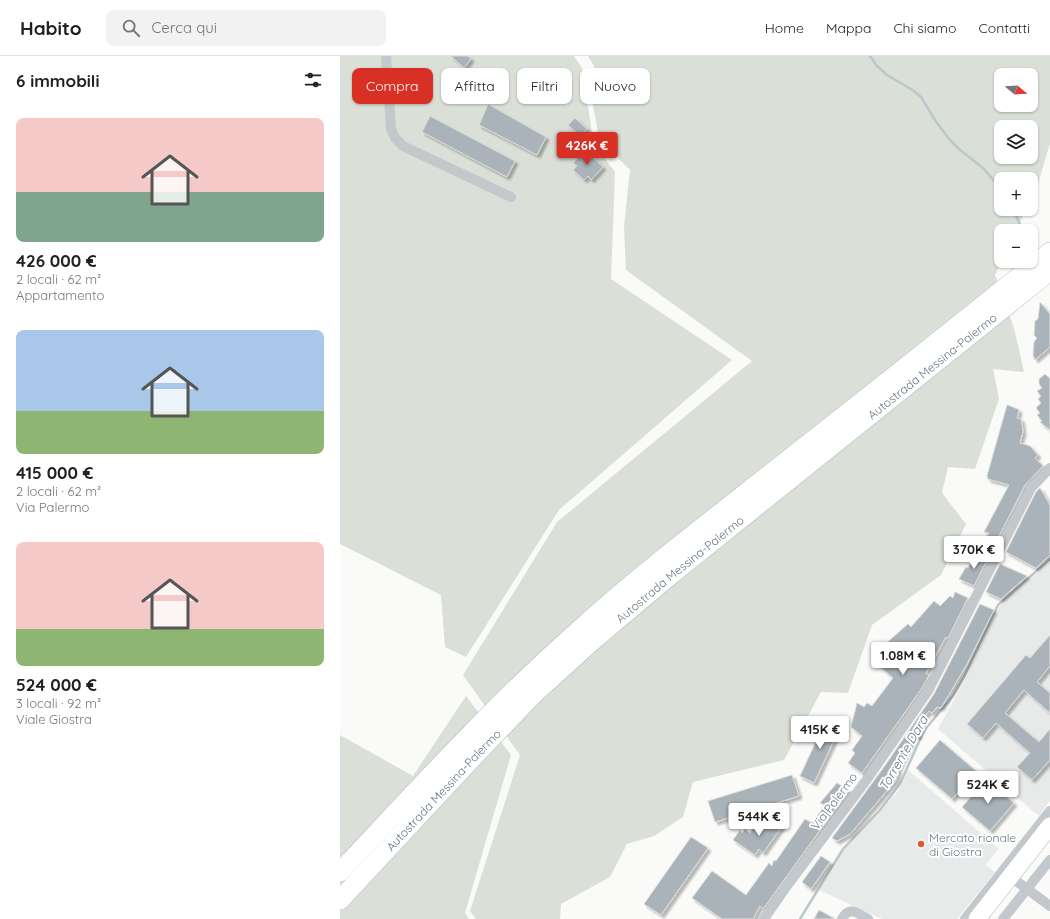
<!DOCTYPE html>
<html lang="it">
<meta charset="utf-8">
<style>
body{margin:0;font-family:Quicksand,sans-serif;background:#f2f2f2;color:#202124;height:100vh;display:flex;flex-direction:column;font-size:15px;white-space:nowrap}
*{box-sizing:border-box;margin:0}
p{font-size:13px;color:#757577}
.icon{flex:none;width:22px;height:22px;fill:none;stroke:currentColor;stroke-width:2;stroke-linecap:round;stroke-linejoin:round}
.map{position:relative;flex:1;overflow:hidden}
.details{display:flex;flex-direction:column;background:#fff;width:340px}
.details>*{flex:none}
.top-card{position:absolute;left:12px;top:12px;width:380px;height:36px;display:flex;gap:8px}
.needle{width:26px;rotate:108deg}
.buttons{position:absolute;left:654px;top:12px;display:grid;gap:8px}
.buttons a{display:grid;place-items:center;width:44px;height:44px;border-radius:8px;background:#fff;box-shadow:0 1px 3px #0004;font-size:20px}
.price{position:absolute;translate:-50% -34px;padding:0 9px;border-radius:4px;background:#fff;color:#222;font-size:13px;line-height:26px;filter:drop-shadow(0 1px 2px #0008)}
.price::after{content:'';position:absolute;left:50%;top:24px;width:12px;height:9px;margin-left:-6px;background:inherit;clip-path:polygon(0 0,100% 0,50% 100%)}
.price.on{background:#d93025;color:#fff}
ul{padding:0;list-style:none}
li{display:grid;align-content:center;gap:8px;height:212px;padding:0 16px}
li span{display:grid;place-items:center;height:124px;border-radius:8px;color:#555}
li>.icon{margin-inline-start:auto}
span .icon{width:72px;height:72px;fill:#fffc;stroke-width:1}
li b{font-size:17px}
h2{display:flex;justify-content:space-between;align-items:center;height:48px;padding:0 16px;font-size:17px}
.tag{padding:0 14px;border-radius:8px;background:#fff;box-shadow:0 1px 3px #0004;font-size:14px;line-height:36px}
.tag.on{background:#d93025;color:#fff}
header{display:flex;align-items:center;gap:24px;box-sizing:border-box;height:56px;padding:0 20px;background:#fff;border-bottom:1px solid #e0e0e0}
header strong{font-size:19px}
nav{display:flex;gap:22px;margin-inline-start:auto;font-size:14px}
.search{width:280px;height:36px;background:#f2f2f2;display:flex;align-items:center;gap:10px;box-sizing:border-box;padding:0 14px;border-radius:8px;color:#757577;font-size:15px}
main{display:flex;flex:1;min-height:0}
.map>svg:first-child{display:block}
.built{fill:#e8e9e9}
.green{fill:#dadfd7;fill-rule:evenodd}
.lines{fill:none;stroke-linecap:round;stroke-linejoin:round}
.stream{stroke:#bbc7cb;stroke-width:2.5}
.building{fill:#aab3b9;stroke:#dcdcda;filter:url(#shadow)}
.primary-casing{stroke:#b5babe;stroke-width:18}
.highway-casing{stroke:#b4b9bd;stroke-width:20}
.street{stroke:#c3c8cc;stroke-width:10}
.primary{stroke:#fff;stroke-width:17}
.highway{stroke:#fff;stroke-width:19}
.poi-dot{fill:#e4572e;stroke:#fff;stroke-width:1.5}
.labels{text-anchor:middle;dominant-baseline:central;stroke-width:4;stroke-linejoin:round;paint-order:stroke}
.street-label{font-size:12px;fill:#657683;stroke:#fff}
.poi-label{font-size:12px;fill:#657683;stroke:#fff;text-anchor:start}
.water-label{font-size:13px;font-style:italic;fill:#60757c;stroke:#fff}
</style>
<header>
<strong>Habito</strong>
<div class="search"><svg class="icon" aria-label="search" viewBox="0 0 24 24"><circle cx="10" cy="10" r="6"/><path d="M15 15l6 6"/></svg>Cerca qui</div>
<nav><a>Home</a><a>Mappa</a><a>Chi siamo</a><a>Contatti</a></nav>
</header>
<main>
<section class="details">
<h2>6 immobili<svg class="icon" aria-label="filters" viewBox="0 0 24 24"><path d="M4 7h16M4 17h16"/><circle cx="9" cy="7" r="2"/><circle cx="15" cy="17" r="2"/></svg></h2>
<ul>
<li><span style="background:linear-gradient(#f6c9c9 60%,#7fa58c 0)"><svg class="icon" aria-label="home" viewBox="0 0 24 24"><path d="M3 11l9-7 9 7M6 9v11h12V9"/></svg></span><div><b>426 000 €</b><p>2 locali · 62 m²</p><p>Appartamento</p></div></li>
<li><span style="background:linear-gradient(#a9c7e8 65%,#8fb573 0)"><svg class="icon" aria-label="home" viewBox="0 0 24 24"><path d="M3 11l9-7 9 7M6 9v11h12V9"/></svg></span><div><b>415 000 €</b><p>2 locali · 62 m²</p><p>Via Palermo</p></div></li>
<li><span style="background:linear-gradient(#f6c9c9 70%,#8fb573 0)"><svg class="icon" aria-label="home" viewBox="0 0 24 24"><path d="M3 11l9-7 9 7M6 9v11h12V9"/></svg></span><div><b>524 000 €</b><p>3 locali · 92 m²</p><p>Viale Giostra</p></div></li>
</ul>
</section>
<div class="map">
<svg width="710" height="863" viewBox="0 0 710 863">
<defs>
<filter id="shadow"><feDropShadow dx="3" dy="3" stdDeviation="1" flood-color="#0004"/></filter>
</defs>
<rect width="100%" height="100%" fill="#fafaf8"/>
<!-- built -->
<path class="built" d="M710,506v239l-11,15 -101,-87 26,-47 33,-71 5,-8z
M568,714l91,79 -14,16 10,7 -38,47h-75l-63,-29 25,-41 33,-34 22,-25z"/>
<!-- green -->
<path class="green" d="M0,0h234l8,12 12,77 21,27 -4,107 121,81 -173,150 -93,147 -21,-10 -4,-52 -101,-51z
M248,0h462v87l-12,41 -7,14v-19h-30v30h25l-10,22h-15l1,30 -7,14 19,53 10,44 -31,-3 6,30 -24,70 -27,-2 -6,26 24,31 -25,51 -69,50 -24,68 -27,-1 -37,68 -91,22 -10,35 -29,19 -27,8 -17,33 -49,27 -1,15h-84l-6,-8 50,-156 -57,-80 94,-153 195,-161 -126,-91 -2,-43 6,-57 -31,-31 -7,-40 3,-31zM661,19h30v30h-30zM661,71h30v30h-30z
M126,640l45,59 -46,158 4,6h-129v-184l73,41z"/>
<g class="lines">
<!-- stream -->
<path class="stream" d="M530,0l7,10 10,9 27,16 7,6 14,23 14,19 10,10 24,19 18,21
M673,153l10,22
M460,863l43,-70 37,-39 20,-26 22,-49 5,-8 26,-31 11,-19 34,-72 52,-46"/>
</g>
<!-- building -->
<path class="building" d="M111,0h17l3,3 -7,9z
M148,48l58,33 -9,18 -58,-30z
M90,60l85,45 -8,16 -85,-45z
M235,62l12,11 -7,7 -12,-11z
M245,94l18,17 -12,13 -3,-4 -4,4 -11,-10 4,-4 -4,-3z
M700,246l10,12v33l-15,13 -2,-5 1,-13 3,-4 -3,-3 1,-14 3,-2z
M705,318l5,5v51l-10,-8 2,-1 -5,-6 3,-2 -4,-5 5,-5 -3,-4 3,-3 -4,-5 5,-3 -3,-4v-5z
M667,349l11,4 1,2 -2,7 4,1 2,12 -3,12 10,3 8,9 -3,3 8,8 -18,19 -31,61 -11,-5 6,-8 -5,-1 25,-47 -21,-6 -1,-3z
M700,432l10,17v50l-14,13 -30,-16 30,-60z
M641,499l7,3 -14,28 -15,-7 7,-12 2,1 5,-10 2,1 1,-2 3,1z
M660,508l27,12 -26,23 -15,-7z
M615,536l13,6 -20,40 -2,-1 -20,36 3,2 -7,13 -60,85 -14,-10 7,-10 -3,-3 10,-14 -11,-9 6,-24 7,4 3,-4 5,3 21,-28 -17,-15 11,-12 -4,-5 25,-22 3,3 23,-26 6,5 10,-10 3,2z
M640,548l14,6 -27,54 -26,44 -4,-1 -5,6 -3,-2 -9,12 1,5 -3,9 -4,-1 -15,31 -3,13 -46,54 -13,7 -5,-3 52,-71 50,-73z
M710,579v31l-13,16 13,11v20l-26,-23 -19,23 34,29 11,-13v31l-18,20 -15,-13 13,-14 -34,-30 -13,15 -16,-14 59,-69 4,3z
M487,662l14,7 -27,58 -14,-7z
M600,684l36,31 -24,28 -36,-31z
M452,719l7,21 -84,26 -7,-21z
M646,724l28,23 -24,28 -28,-24z
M497,727l12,7 -86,119 -3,-3 -7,13h-31l-30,-21 20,-27 34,24 23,-32 3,3 2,-6 2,1 29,-42 7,4 13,-18 -5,-2z
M437,764l6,5 -20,28 -4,-4 -4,6 -22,-15 7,-10 2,3 3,-4 5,4 3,-6z
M351,781l17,11 -47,67 -17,-11z
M481,800l9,6 -19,27 -9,-7z
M479,854l16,9h-21z"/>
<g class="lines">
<!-- primary casing -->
<g class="primary-casing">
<path id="primary" d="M637,863l73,-93"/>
</g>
<!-- highway casing -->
<g class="highway-casing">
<g id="highway">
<path d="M0,816c78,-83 154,-167 240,-243 62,-56 129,-107 195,-159 92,-72 184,-145 275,-218"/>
<path id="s1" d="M0,844l136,-146 59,-61 55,-50 78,-66 382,-306"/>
</g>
</g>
<!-- street -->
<path class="street" d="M46,0l5,73 4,9 8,8 108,51
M667,818l43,32
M424,863l22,-32 79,-105 63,-91 103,-203 19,-20
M502,863c8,-14 15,-6 26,0
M625,863l85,-108
M663,863l47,-59"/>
<!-- primary -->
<use href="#primary" class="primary"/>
<!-- highway -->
<use href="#highway" class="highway"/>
</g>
<!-- markers -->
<circle class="poi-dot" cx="581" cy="788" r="4"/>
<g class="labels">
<!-- street labels -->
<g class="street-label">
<text stroke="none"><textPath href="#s1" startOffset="799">Autostrada Messina-Palermo</textPath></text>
<text stroke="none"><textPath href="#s1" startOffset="475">Autostrada Messina-Palermo</textPath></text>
<text stroke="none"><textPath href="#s1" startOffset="151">Autostrada Messina-Palermo</textPath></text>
<text transform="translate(494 745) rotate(-53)">Via Palermo</text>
</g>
<!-- poi labels -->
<g class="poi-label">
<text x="589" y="781">Mercato rionale<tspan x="589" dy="14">di Giostra</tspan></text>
</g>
<!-- water labels -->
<g class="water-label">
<text transform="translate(563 697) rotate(-60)">Torrente Dara</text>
</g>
</g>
</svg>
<div class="buttons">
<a><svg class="needle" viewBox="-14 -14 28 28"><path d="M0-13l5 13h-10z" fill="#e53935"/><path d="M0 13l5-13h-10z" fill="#757577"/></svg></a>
<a><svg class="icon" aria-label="layers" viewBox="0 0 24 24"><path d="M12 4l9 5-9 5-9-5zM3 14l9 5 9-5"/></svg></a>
<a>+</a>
<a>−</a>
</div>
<b class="price on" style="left:247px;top:110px">426K €</b>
<b class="price" style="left:634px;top:514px">370K €</b>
<b class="price" style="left:563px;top:620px">1.08M €</b>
<b class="price" style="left:480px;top:694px">415K €</b>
<b class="price" style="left:648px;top:749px">524K €</b>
<b class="price" style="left:419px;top:781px">544K €</b>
<div class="top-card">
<a class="tag on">Compra</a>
<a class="tag">Affitta</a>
<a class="tag">Filtri</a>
<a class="tag">Nuovo</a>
</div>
</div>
</main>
